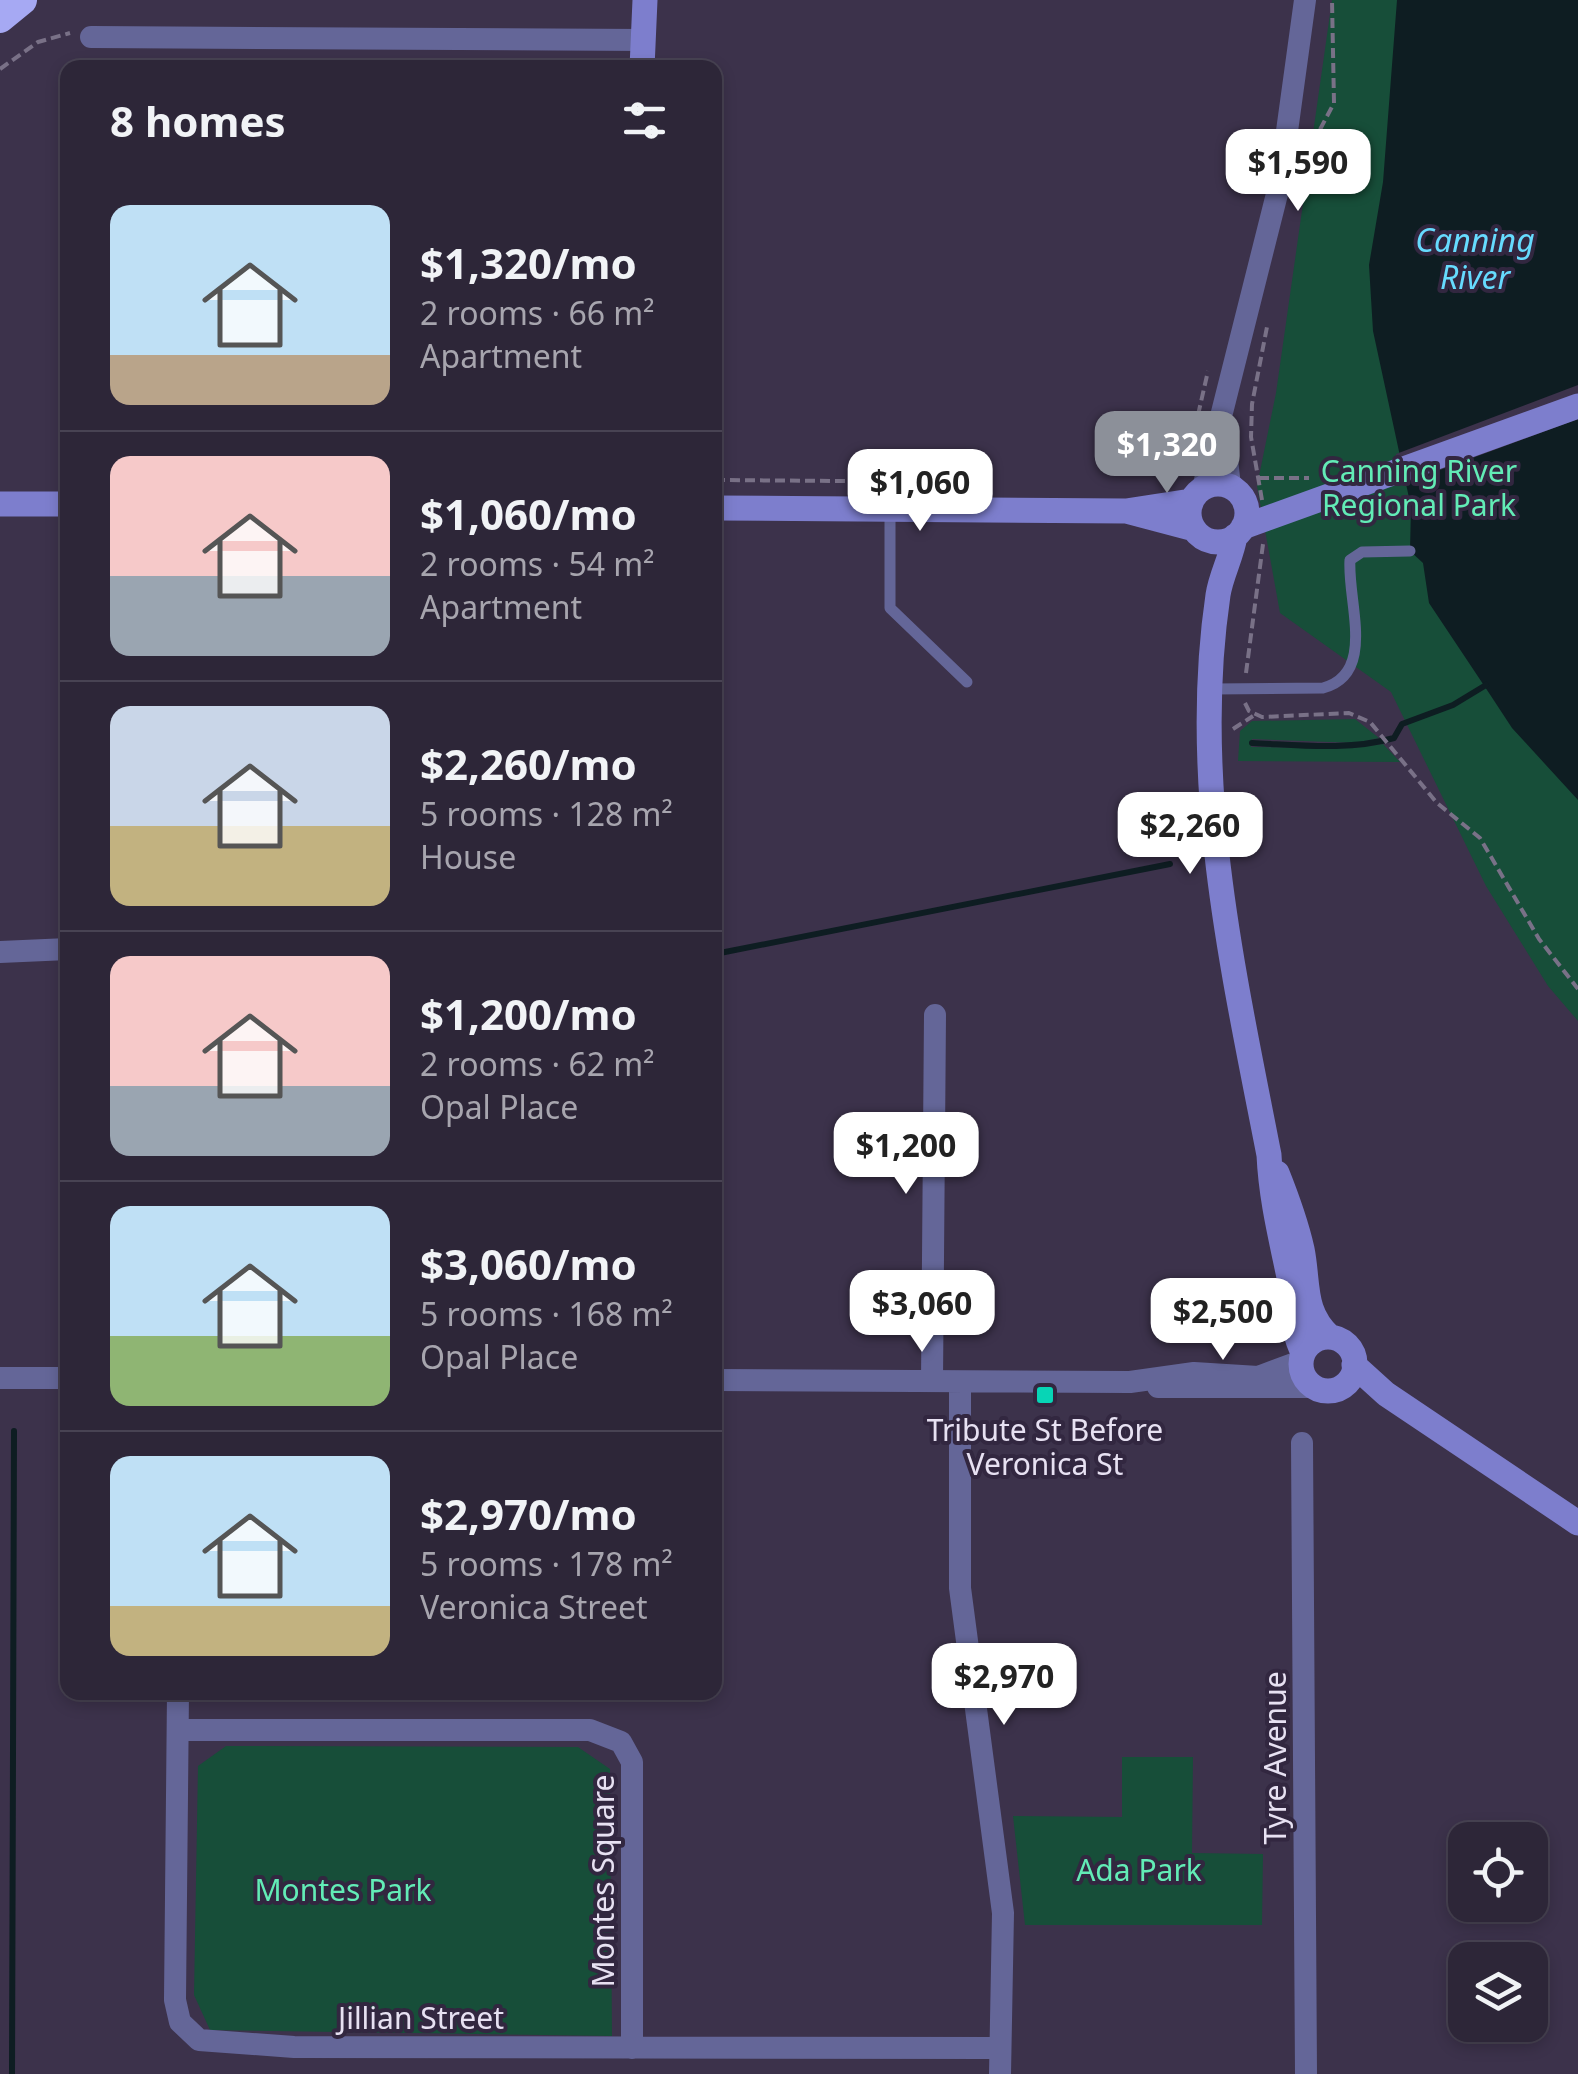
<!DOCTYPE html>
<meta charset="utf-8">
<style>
body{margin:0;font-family:"Noto Sans",sans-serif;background:#352e40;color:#f1f3f6;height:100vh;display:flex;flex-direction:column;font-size:38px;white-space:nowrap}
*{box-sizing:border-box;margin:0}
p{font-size:32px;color:#a7a5ae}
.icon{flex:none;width:55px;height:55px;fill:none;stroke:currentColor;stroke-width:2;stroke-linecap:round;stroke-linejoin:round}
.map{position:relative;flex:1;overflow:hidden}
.panel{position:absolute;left:60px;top:60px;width:662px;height:1640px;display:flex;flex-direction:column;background:#2d2638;border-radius:20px;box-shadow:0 5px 15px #0003,0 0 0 2px #484353}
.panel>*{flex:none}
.tools{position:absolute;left:1448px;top:1822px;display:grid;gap:20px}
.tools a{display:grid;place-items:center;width:100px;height:100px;border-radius:20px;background:#2d2638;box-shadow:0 5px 15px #0003,0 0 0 2px #484353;font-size:50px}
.price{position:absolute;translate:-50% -85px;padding:0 22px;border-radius:20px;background:#fff;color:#222;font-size:32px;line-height:65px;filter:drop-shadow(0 2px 5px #0008)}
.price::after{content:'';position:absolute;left:50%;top:60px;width:30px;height:22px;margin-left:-15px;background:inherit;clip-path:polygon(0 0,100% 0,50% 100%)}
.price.active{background:#8c9099;color:#fff}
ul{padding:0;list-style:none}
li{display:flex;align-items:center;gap:30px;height:250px;padding:0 50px}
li+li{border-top:2px solid #484353}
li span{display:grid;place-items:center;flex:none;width:280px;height:200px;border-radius:20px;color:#555}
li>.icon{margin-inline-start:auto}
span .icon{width:120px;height:120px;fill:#fffc;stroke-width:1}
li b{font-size:42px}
h2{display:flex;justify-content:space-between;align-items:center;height:120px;padding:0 50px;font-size:42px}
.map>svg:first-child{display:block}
.green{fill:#174e39}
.water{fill:#0e1d22}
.pier{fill:#3c324b}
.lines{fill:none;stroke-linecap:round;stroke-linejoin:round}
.stream{stroke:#0e1d22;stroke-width:6}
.path{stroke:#797187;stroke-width:4;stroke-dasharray:10 5;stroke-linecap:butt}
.lane{stroke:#646698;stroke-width:11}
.street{stroke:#646698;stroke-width:22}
.secondary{stroke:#7d7ecd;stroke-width:25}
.highway{stroke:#a6a9f3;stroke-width:30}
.poi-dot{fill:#07d5b6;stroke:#322740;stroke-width:4}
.labels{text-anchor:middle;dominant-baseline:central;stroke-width:8;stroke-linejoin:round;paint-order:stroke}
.park-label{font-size:30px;fill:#62ecb6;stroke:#322740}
.poi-label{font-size:30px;fill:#e7e1f2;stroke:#322740}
.street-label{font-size:30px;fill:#e7e1f2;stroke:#322740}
.water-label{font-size:32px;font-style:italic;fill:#66dbfe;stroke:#322740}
</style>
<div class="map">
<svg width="1578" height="2074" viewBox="0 0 1578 2074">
<rect width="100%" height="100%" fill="#3c324b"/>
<!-- green -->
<path class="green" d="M1332,0h246v1021l-30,-35 -62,-100 -95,-194 -111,-79 -23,-127 19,-93z
M1355,719l24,19 -22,5 -105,-4 -1,8 101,1 31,-4 17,18 -162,-1 2,-30 12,-10z
M226,1746l352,1 32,22 2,267 -402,-6 -16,-35 4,-229z
M1122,1757h71l-1,96 71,1 -1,71h-237l-12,-109 109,1z"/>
<!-- water -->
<path class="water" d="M1397,0h181v800l-66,-72 -21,-32 -62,-93 -6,-40 -13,-12 1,-44 -38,-176 -4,-66 14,-83z"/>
<!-- pier -->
<path class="pier" d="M1578,385v34l-176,65 -6,-30z"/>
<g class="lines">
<!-- stream -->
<path class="stream" d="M1252,743c47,2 96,8 142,-5l8,-14 51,-19 33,-20
M715,954l455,-90
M12,2074l2,-643"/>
<!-- path -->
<path class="path" d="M0,69l38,-27 32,-9
M1306,156l28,-53 -2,-103
M1198,415l10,-44
M1259,478h50
M715,480l244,2v6
M1262,500l-11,-63 1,-33 15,-77
M1246,673l17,-129
M1245,703l4,8 13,6 87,-4 21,9 67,81 43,35 59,101 39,50
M1233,729l20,-13"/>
<!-- lane -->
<path class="lane" d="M890,509v99l77,74
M1213,689l110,-1c54,-14 24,-87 27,-128l12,-8 48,-1"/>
<!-- street -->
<path class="street" d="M91,37l553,3
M1223,425l7,61
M1203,488l77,-306 25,-182
M0,952l68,-3
M0,1378h68
M715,1380l415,2 64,-9 64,4 43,-16
M932,1381l3,-366
M960,1382v206l43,325 -3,161
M1158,1387h157
M1302,1443l4,631
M178,1692l-3,308 5,22 19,18 95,7 706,1
M178,1730h412l31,12 11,20v286"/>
<!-- secondary -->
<path class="secondary" d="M642,68l3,-68
M1189 513a29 29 0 1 1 58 0a29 29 0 1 1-58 0Z
M0,504h68
M715,508l411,3 65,-10
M1126,511l68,18
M1243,527l335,-121
M1235,536c-3,20 -14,39 -17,59 -28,189 15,375 51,560 2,44 12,83 21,127 5,24 1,49 13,70
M1277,1173c10,25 19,50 25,76 7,35 0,62 28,88
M1301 1364a27 27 0 1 1 54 0a27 27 0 1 1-54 0Z
M1354,1365l32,29 192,129"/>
<!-- highway -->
<path class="highway" d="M0,18l22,-18"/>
</g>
<!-- markers -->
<rect class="poi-dot" x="1035" y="1385" width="20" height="20" rx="5"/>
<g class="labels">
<!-- park labels -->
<g class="park-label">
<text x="1419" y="470">Canning River<tspan x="1419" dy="34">Regional Park</tspan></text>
<text x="1139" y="1869">Ada Park</text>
<text x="343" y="1889">Montes Park</text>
</g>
<!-- poi labels -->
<g class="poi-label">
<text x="1045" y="1429">Tribute St Before<tspan x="1045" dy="34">Veronica St</tspan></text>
</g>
<!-- street labels -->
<g class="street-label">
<text transform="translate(1274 1758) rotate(-90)">Tyre Avenue</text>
<text transform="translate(602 1881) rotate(-90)">Montes Square</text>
<text x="421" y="2017">Jillian Street</text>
</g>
<!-- water labels -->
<g class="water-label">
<text x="1475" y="239">Canning<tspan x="1475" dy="37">River</tspan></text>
</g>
</g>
</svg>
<div class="tools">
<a><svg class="icon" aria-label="locate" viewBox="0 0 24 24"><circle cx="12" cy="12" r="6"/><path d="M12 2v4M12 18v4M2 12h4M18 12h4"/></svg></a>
<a><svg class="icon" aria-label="layers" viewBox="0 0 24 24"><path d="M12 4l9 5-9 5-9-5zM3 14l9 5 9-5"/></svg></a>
</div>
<b class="price" style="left:1298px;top:214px">$1,590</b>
<b class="price active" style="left:1167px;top:496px">$1,320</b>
<b class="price" style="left:920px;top:534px">$1,060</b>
<b class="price" style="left:1190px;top:877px">$2,260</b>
<b class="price" style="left:906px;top:1197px">$1,200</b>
<b class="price" style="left:922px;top:1355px">$3,060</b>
<b class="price" style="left:1223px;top:1363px">$2,500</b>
<b class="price" style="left:1004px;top:1728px">$2,970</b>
<section class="panel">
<h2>8 homes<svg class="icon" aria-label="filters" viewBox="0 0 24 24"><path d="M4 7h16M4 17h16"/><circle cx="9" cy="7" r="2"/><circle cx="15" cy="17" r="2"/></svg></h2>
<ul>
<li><span style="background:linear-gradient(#bfe0f5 75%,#b9a48a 0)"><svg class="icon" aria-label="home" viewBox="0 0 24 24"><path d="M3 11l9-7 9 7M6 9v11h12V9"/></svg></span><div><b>$1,320/mo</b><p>2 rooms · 66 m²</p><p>Apartment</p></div></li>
<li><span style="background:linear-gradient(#f6c9c9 60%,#9aa5b1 0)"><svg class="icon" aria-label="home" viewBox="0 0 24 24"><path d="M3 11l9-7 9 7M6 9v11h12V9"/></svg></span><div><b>$1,060/mo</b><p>2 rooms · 54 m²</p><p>Apartment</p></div></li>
<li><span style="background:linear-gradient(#c9d6e8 60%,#c2b280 0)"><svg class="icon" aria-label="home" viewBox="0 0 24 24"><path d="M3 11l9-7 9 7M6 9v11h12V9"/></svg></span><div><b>$2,260/mo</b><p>5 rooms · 128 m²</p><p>House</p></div></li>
<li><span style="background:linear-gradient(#f6c9c9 65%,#9aa5b1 0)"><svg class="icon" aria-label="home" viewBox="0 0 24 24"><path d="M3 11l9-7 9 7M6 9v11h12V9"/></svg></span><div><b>$1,200/mo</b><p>2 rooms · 62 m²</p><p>Opal Place</p></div></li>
<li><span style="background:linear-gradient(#bfe0f5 65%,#8fb573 0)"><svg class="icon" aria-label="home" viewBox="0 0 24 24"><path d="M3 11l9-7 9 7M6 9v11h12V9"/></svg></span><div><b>$3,060/mo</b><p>5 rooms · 168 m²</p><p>Opal Place</p></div></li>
<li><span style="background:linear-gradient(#bfe0f5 75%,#c2b280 0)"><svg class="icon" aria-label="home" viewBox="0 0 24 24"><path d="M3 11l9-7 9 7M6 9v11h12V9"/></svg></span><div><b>$2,970/mo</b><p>5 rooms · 178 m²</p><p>Veronica Street</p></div></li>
</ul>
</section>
</div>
